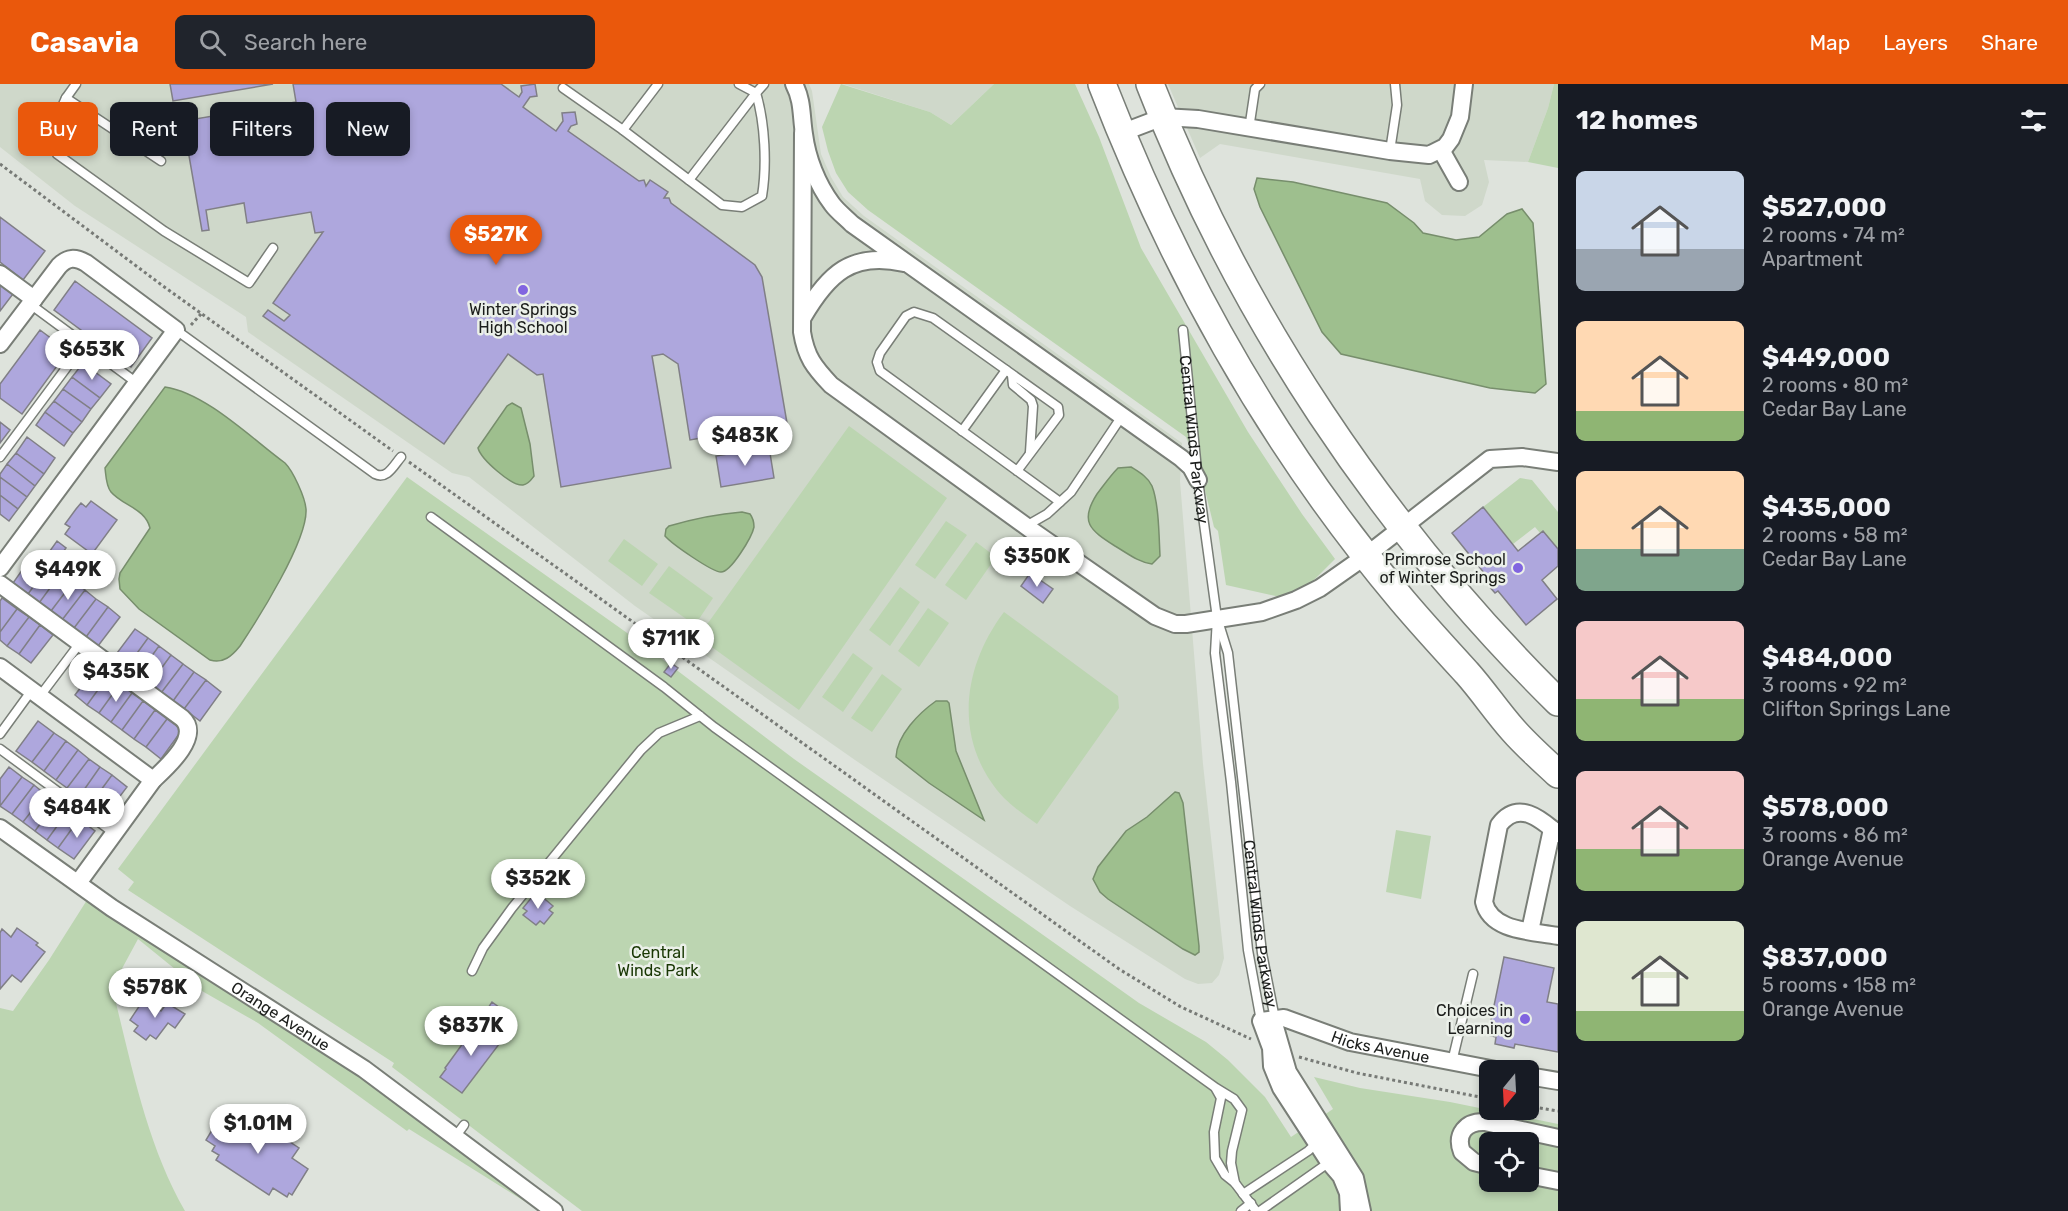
<!DOCTYPE html>
<meta charset="utf-8">
<style>
body{margin:0;font-family:Rubik,sans-serif;background:#20242c;color:#f1f3f6;height:100vh;display:flex;flex-direction:column;font-size:22px;white-space:nowrap}
*{box-sizing:border-box;margin:0}
p{font-size:20px;color:#9ea1a6}
.icon{flex:none;width:33px;height:33px;fill:none;stroke:currentColor;stroke-width:2;stroke-linecap:round;stroke-linejoin:round}
.map{position:relative;flex:1;overflow:hidden}
.drawer{display:flex;flex-direction:column;background:#171b24;width:510px}
.drawer>*{flex:none}
.banner{position:absolute;left:18px;top:18px;width:570px;height:54px;display:flex;gap:12px}
.needle{width:39px;rotate:198deg}
.fabs{position:absolute;left:1479px;top:976px;display:grid;gap:12px}
.fabs a{display:grid;place-items:center;width:60px;height:60px;border-radius:9px;background:#171b24;box-shadow:0 3px 9px #0003;font-size:30px}
.price{position:absolute;translate:-50% -51px;padding:0 14px;border-radius:21px;background:#fff;color:#222;font-size:20px;line-height:39px;filter:drop-shadow(0 2px 3px #0008)}
.price::after{content:'';position:absolute;left:50%;top:36px;width:18px;height:14px;margin-left:-9px;background:inherit;clip-path:polygon(0 0,100% 0,50% 100%)}
.price.current{background:#ea580c;color:#fff}
ul{padding:0;list-style:none}
li{display:flex;align-items:center;gap:18px;height:150px;padding:0 18px}
li span{display:grid;place-items:center;flex:none;width:168px;height:120px;border-radius:9px;color:#555}
li>.icon{margin-inline-start:auto}
span .icon{width:72px;height:72px;fill:#fffc;stroke-width:1}
li b{font-size:26px}
h2{display:flex;justify-content:space-between;align-items:center;height:72px;padding:0 18px;font-size:26px}
.tag{padding:0 21px;border-radius:9px;background:#171b24;box-shadow:0 3px 9px #0003;font-size:21px;line-height:54px}
.tag.current{background:#ea580c;color:#fff}
header{display:flex;align-items:center;gap:36px;box-sizing:border-box;height:84px;padding:0 30px;background:#ea580c;color:#fff}
header strong{font-size:28px}
nav{display:flex;gap:33px;margin-inline-start:auto;font-size:21px}
.search{width:420px;height:54px;background:#20242c;display:flex;align-items:center;gap:15px;box-sizing:border-box;padding:0 21px;border-radius:9px;color:#9ea1a6;font-size:22px}
main{display:flex;flex:1;min-height:0}
.map>svg:first-child{display:block}
.built{fill:#cfd8ca}
.green{fill:#bcd5b1;fill-rule:evenodd}
.water{fill:#9ebf8e;stroke:#778e6c;stroke-width:1.5}
.building{fill:#aea7dd;stroke:#807f86;stroke-width:1.5}
.lines{fill:none;stroke-linecap:round;stroke-linejoin:round}
.service-casing{stroke:#797e77;stroke-width:11}
.minor-casing{stroke:#797e77;stroke-width:20}
.primary-casing{stroke:#797e77;stroke-width:30}
.path{stroke:#777a76;stroke-width:3;stroke-dasharray:3 3;stroke-linecap:butt}
.service{stroke:#fff;stroke-width:8}
.minor{stroke:#fff;stroke-width:16}
.primary{stroke:#fff;stroke-width:27}
.poi-dot{fill:#8165e0;stroke:#ebf0e9;stroke-width:2}
.labels{text-anchor:middle;dominant-baseline:central;stroke-width:5;stroke-linejoin:round;paint-order:stroke}
.poi-label{font-size:16px;fill:#1b1d1b;stroke:#ebf0e9;text-anchor:end}
.street-label{font-size:16px;fill:#1b1d1b;stroke:#ebf0e9}
.park-label{font-size:16px;fill:#183703;stroke:#ebf0e9}
</style>
<header>
<strong>Casavia</strong>
<div class="search"><svg class="icon" aria-label="search" viewBox="0 0 24 24"><circle cx="10" cy="10" r="6"/><path d="M15 15l6 6"/></svg>Search here</div>
<nav><a>Map</a><a>Layers</a><a>Share</a></nav>
</header>
<main>
<div class="map">
<svg width="1558" height="1127" viewBox="0 0 1558 1127">
<rect width="100%" height="100%" fill="#dee3dc"/>
<!-- built -->
<path class="built" d="M0,0h809l3,7 9,63 10,23 12,20 21,19 318,227 -2,38 23,283 21,194 -5,17 -7,8 -14,1 -13,-5 -115,-73 -215,-146 -220,-154 -166,-129 -17,-4 -204,-141 -2,-15 -171,-111 -75,-59z
M843,0h151l-43,41 -21,-13z
M1168,0h386l-6,24 -20,54 -44,-2 5,22 -7,23 -17,11 -23,-1 -17,-14 -5,-22 -200,-35 -20,14z"/>
<!-- green -->
<path class="green" d="M841,0l89,28 21,13 43,-41h81l24,53 42,111 107,184 54,82 33,45 -25,25 -30,13 -54,-12 -8,-54 -4,-4 -10,-41 4,-3 -10,-19 -4,-18 -6,-4 -2,-5 -318,-227 -20,-18 -12,-19 -8,-22 -6,-24z
M1554,0h4v84l-30,-6 20,-54z
M849,342l98,72 -148,212 -101,-73z
M407,393l230,163 157,119 218,154 127,90 67,39 22,18 37,37 26,40 42,-28 -19,-32 46,11 90,14 108,22v87h-976l-190,-144 2,-4 -266,-173 6,-8 -16,-13zM1490,1059h38v39h-38z
M1520,394l12,2 26,32v37l-15,-18 -3,2 -5,-6 -22,17 -30,-37z
M946,437l21,14 -32,44 -20,-14z
M624,455l34,25 -16,22 -34,-25z
M976,458l20,15 -30,43 -21,-15z
M669,482l44,32 -18,27 -46,-32z
M900,503l20,15 -30,44 -21,-16z
M928,524l21,15 -30,44 -21,-16z
M1004,528l114,84 1,12 -82,116c-11,-8 -23,-16 -33,-26 -51,-55 -43,-129 0,-186z
M853,569l20,15 -30,44 -21,-15z
M882,590l20,15 -30,43 -21,-14z
M1396,746l35,6 -10,63 -35,-7z
M87,816l20,15 253,162 180,134 -131,-82 -2,2 -149,-108 -56,-32 -64,-52 -26,48c19,75 34,156 73,224h-185v-203l13,3 36,-51z"/>
<!-- water -->
<path class="water" d="M1257,94l36,4 94,21 27,20 9,10 33,7 23,-3 28,-23 15,-5 11,14 13,161 -11,9 -45,-5 -149,-34 -19,-22 -62,-125 -6,-18z
M165,303c41,6 87,52 120,76 8,8 20,34 21,46 2,31 -48,110 -66,137 -8,10 -17,18 -30,14l-71,-51 -19,-20 -1,-10 1,-6 30,-45c-5,-20 -27,-22 -39,-36 -5,-6 -5,-16 -6,-24z
M512,319l9,5 9,36 4,32c-3,4 -5,8 -11,9 -12,1 -42,-26 -45,-37l29,-42z
M1131,383c8,5 17,10 21,19 7,18 7,51 8,70l-8,8c-14,-2 -25,-11 -37,-18 -25,-16 -36,-24 -18,-52 7,-9 13,-18 21,-26z
M742,428l8,2c3,4 4,8 4,13 -2,10 -23,45 -33,45 -9,0 -49,-28 -56,-36l1,-7 3,-3c24,-7 48,-12 73,-14z
M936,617h11l2,2 7,48 28,69 -55,-37 -33,-26c1,-22 23,-44 40,-56z
M1175,708l4,1 4,10 16,143v6l-4,3 -12,-6 -75,-50 -8,-7 -7,-13 5,-12 28,-36 21,-14z"/>
<!-- building -->
<path class="building" d="M170,0h103l-100,17z
M293,0h208l18,13 3,-5 -1,-6 14,-2 2,12 -7,1 -7,10 33,24 7,-10 -1,-8 13,-1 2,12 -6,2 -3,5 71,50 5,-1 2,6 4,-6 18,12 -4,6h5l2,5 84,62 7,12 25,146 -97,17 -12,-76 -15,-10 -11,2 19,112 -110,19 -18,-113 -6,1 -29,-21 -64,90 -181,-128 5,-6 16,11 6,-6 -17,-12 50,-71 -8,1 -4,-21 -64,11 -3,-20 -38,7 3,20 -7,1 -19,-110 113,-19z
M0,133l45,34 -22,29 -23,-18z
M75,197l77,57 -21,29 -77,-57z
M0,200l13,10 -13,17z
M40,246l28,21 -46,63 -22,-16v-14z
M83,279l28,21 -11,14 -28,-21z
M72,293l28,21 -9,11 -28,-20z
M63,305l28,20 -9,13 -28,-21z
M54,317l28,21 -9,11 -28,-21z
M45,328l28,21 -9,13 -28,-21z
M0,338l10,8 -10,13z
M27,353l28,21 -11,16 -28,-21z
M769,363l5,31 -53,9 -5,-31z
M16,369l28,21 -9,12 -28,-22z
M7,380l28,22 -8,11 -27,-20v-3z
M0,393l27,20 -9,12 -18,-14z
M0,411l18,14 -9,12 -9,-7z
M91,417l26,19 -25,34 -27,-20 5,-7 -5,-3 11,-15 5,-6 5,4z
M1483,423l35,44 25,-20 15,18v17l-16,14 15,19 -31,26 -28,-34 -3,2 -14,-16 4,-3 -33,-41z
M57,457l9,7 -10,14 -9,-7z
M34,469l16,11 -22,30 -15,-11z
M50,480l11,9 -22,30 -11,-9z
M61,489l12,9 -22,29 -12,-8z
M1030,489l23,16 -10,14 -22,-17z
M73,498l12,8 -23,30 -11,-9z
M85,506l11,9 -22,29 -12,-8z
M2,514l15,11 -17,23v-31z
M96,515l12,8 -22,30 -12,-9z
M108,523l12,10 -22,29 -12,-9z
M17,525l12,8 -22,29 -7,-6v-8z
M29,533l11,8 -21,29 -12,-8z
M40,541l13,10 -22,28 -12,-9z
M135,545l13,9 -21,29 -13,-10z
M148,554l11,8 -21,29 -11,-8z
M159,562l12,9 -21,29 -12,-9z
M171,571l12,9 -22,29 -11,-9z
M671,579l7,5 -7,9 -7,-5z
M183,580l11,8 -21,29 -12,-8z
M96,583l12,9 -21,29 -12,-10z
M194,588l12,8 -22,29 -11,-8z
M108,592l12,8 -21,29 -12,-8z
M206,596l15,12 -21,29 -16,-12z
M120,600l12,9 -21,29 -12,-9z
M132,609l11,8 -21,29 -11,-8z
M143,617l12,9 -21,29 -12,-9z
M155,626l12,9 -21,28 -12,-8z
M167,635l15,11 -21,29 -15,-12z
M38,637l16,12 -22,29 -16,-11z
M54,649l12,8 -22,30 -12,-9z
M66,657l12,9 -22,30 -12,-9z
M78,666l11,9 -22,29 -11,-8z
M89,675l11,8 -21,30 -12,-9z
M9,683l13,10 -22,29v-27z
M100,683l12,8 -22,30 -11,-8z
M112,691l15,12 -22,29 -15,-11z
M22,693l12,8 -22,29 -12,-8z
M34,701l11,9 -22,28 -11,-8z
M45,710l11,8 -21,29 -12,-9z
M56,718l12,9 -21,29 -12,-9z
M68,727l11,8 -21,29 -11,-8z
M79,735l16,12 -21,28 -16,-11z
M540,811l13,11 -4,4 4,3 -9,11 -4,-3 -4,4 -13,-10 4,-4 -4,-3 9,-11 4,4z
M17,844l21,15 -2,2 9,7 -24,30 -9,-7 -12,14v-56l2,-4 9,8z
M1504,873l50,11 -7,34 11,2v48l-43,-8 -1,4 -19,-4 1,-7 -8,-2z
M144,915l6,5 3,-4 7,5 -2,4 3,2 6,-8 18,11 -10,14 -7,-5 -12,16 -6,-4 -4,5 -12,-9 4,-5 -8,-6z
M492,918l15,11 -6,9 -15,-11z
M479,937l24,18 -41,54 -22,-16 6,-8 -1,-1z
M246,1029l16,10 1,-2 19,12 -1,3 18,12 -7,10 16,11 -16,26 -3,-2 -2,4 -14,-9 -4,7 -53,-35 3,-5 -7,-4 3,-5 -9,-6 12,-20 4,3 2,-3 12,8z"/>
<g class="lines">
<!-- service casing -->
<g class="service-casing">
<g id="service">
<path d="M76,0l-10,14 -17,37 8,19 107,77 85,52 24,-35"/>
<path d="M739,0l17,9 8,-9"/>
<path d="M563,4l60,42 35,-46"/>
<path d="M66,14l95,63"/>
<path d="M1249,45l6,-40 5,-5"/>
<path d="M623,46l99,75 20,2 20,-11c5,-31 3,-73 -6,-103"/>
<path d="M1390,67l7,-46 -2,-21"/>
<path d="M689,96l67,-87"/>
<path d="M30,220l107,79"/>
<path d="M176,246l199,144c12,6 19,-9 26,-17"/>
<path id="s1" d="M1183,246l15,150 19,138 -2,35 16,129 17,168 13,71"/>
<path d="M1012,291l1,10 18,15 2,6 -3,46"/>
<path d="M962,347l44,-61"/>
<path d="M0,373l84,-113"/>
<path d="M1017,387l42,-56 -1,-8 -125,-89 -19,-6 -8,4 -26,37 -3,9 3,9 180,131"/>
<path d="M431,433l233,170 50,40 502,361 18,11 8,11 -10,41 -1,12 4,20"/>
<path d="M1026,442l21,-12 24,-22 51,-76"/>
<path id="s2" d="M1219,540l9,29 34,300 13,66"/>
<path d="M40,612l40,-53"/>
<path d="M0,650l32,-44"/>
<path d="M0,665l114,84"/>
<path d="M472,887l11,-23 29,-40 129,-158 18,-17 41,-17"/>
<path d="M1452,978l21,-88"/>
<path d="M1216,1005l5,9 -7,34 1,26 10,17 10,8 21,28"/>
<path d="M455,1053l9,-12"/>
<path d="M1243,1110l65,-43 10,-9"/>
<path d="M1241,1127l10,-8"/>
<path d="M1260,1127l71,-50"/>
</g>
</g>
<!-- minor casing -->
<g class="minor-casing">
<g id="minor">
<path d="M794,0c9,17 7,32 10,50 3,24 13,50 28,70 5,7 13,13 20,20l329,234 10,9 7,13"/>
<path d="M803,49l-1,199c4,25 12,35 29,53l203,147 121,84 20,8h11l76,-12 34,-12 24,-12 47,-33 123,-96 32,-2 36,5"/>
<path d="M1121,49l42,-16 35,2 192,32 39,4 16,-8 6,-8 9,-22 4,-33"/>
<path d="M1441,66l18,32"/>
<path d="M0,190l34,25"/>
<path d="M803,233c25,-43 49,-66 101,-54"/>
<path d="M0,260l59,-78c9,-9 16,-9 27,-3l90,67 -176,238"/>
<path d="M0,500l182,134c20,18 -15,49 -29,62l-75,103"/>
<path d="M0,583l153,113"/>
<path id="s3" d="M0,744l112,80 252,161 190,142"/>
<path d="M1558,750c-18,-16 -40,-34 -59,-9l-15,77c7,30 49,29 74,34"/>
<path d="M1530,847l22,-102"/>
<path d="M1275,943l13,45 67,106 7,33"/>
<path d="M1528,992l30,5"/>
<path d="M1490,1082l-16,-4 -12,-10c-7,-18 4,-31 23,-30l73,16"/>
<path d="M1528,1091l30,6"/>
<path id="s4" d="M1349,1127l-1,-18 -7,-17 -12,-14 -48,-74 -9,-22 -1,-18 -10,-27 23,-3 66,24 151,29"/>
</g>
</g>
<!-- primary casing -->
<g class="primary-casing">
<path id="primary" d="M1102,0c72,186 170,362 299,515 21,25 44,50 66,74 16,18 30,39 46,57 13,15 30,30 45,44
M1150,0c89,231 232,444 408,618"/>
</g>
<!-- path -->
<path class="path" d="M0,80l163,122 230,165
M191,241l10,-11
M409,378l710,507 62,38 70,32
M1299,973l58,16 133,26
M1528,1022l30,5"/>
<!-- service -->
<use href="#service" class="service"/>
<!-- minor -->
<use href="#minor" class="minor"/>
<!-- primary -->
<use href="#primary" class="primary"/>
</g>
<!-- markers -->
<g class="poi-dot">
<circle cx="523" cy="206" r="6"/>
<circle cx="1518" cy="484" r="6"/>
<circle cx="1525" cy="935" r="6"/>
</g>
<g class="labels">
<!-- poi labels -->
<g class="poi-label">
<text x="523" y="225" text-anchor="middle">Winter Springs<tspan x="523" dy="18">High School</tspan></text>
<text x="1506" y="475">Primrose School<tspan x="1506" dy="18">of Winter Springs</tspan></text>
<text x="1513" y="926">Choices in<tspan x="1513" dy="18">Learning</tspan></text>
</g>
<!-- street labels -->
<g class="street-label">
<text stroke="none"><textPath href="#s1" startOffset="110">Central Winds Parkway</textPath></text>
<text stroke="none"><textPath href="#s2" startOffset="303">Central Winds Parkway</textPath></text>
<text stroke="none"><textPath href="#s3" startOffset="338">Orange Avenue</textPath></text>
<text stroke="none"><textPath href="#s4" startOffset="338">Hicks Avenue</textPath></text>
</g>
<!-- park labels -->
<g class="park-label">
<text x="658" y="868">Central<tspan x="658" dy="18">Winds Park</tspan></text>
</g>
</g>
</svg>
<div class="fabs">
<a><svg class="needle" viewBox="-14 -14 28 28"><path d="M0-13l5 13h-10z" fill="#e53935"/><path d="M0 13l5-13h-10z" fill="#9ea1a6"/></svg></a>
<a><svg class="icon" aria-label="locate" viewBox="0 0 24 24"><circle cx="12" cy="12" r="6"/><path d="M12 2v4M12 18v4M2 12h4M18 12h4"/></svg></a>
</div>
<b class="price current" style="left:496px;top:182px">$527K</b>
<b class="price" style="left:92px;top:297px">$653K</b>
<b class="price" style="left:745px;top:383px">$483K</b>
<b class="price" style="left:1037px;top:504px">$350K</b>
<b class="price" style="left:68px;top:517px">$449K</b>
<b class="price" style="left:671px;top:586px">$711K</b>
<b class="price" style="left:116px;top:619px">$435K</b>
<b class="price" style="left:77px;top:755px">$484K</b>
<b class="price" style="left:538px;top:826px">$352K</b>
<b class="price" style="left:155px;top:935px">$578K</b>
<b class="price" style="left:471px;top:973px">$837K</b>
<b class="price" style="left:258px;top:1071px">$1.01M</b>
<div class="banner">
<a class="tag current">Buy</a>
<a class="tag">Rent</a>
<a class="tag">Filters</a>
<a class="tag">New</a>
</div>
</div>
<section class="drawer">
<h2>12 homes<svg class="icon" aria-label="filters" viewBox="0 0 24 24"><path d="M4 7h16M4 17h16"/><circle cx="9" cy="7" r="2"/><circle cx="15" cy="17" r="2"/></svg></h2>
<ul>
<li><span style="background:linear-gradient(#c9d6e8 65%,#9aa5b1 0)"><svg class="icon" aria-label="home" viewBox="0 0 24 24"><path d="M3 11l9-7 9 7M6 9v11h12V9"/></svg></span><div><b>$527,000</b><p>2 rooms · 74 m²</p><p>Apartment</p></div></li>
<li><span style="background:linear-gradient(#ffd9b3 75%,#8fb573 0)"><svg class="icon" aria-label="home" viewBox="0 0 24 24"><path d="M3 11l9-7 9 7M6 9v11h12V9"/></svg></span><div><b>$449,000</b><p>2 rooms · 80 m²</p><p>Cedar Bay Lane</p></div></li>
<li><span style="background:linear-gradient(#ffd9b3 65%,#7fa58c 0)"><svg class="icon" aria-label="home" viewBox="0 0 24 24"><path d="M3 11l9-7 9 7M6 9v11h12V9"/></svg></span><div><b>$435,000</b><p>2 rooms · 58 m²</p><p>Cedar Bay Lane</p></div></li>
<li><span style="background:linear-gradient(#f6c9c9 65%,#8fb573 0)"><svg class="icon" aria-label="home" viewBox="0 0 24 24"><path d="M3 11l9-7 9 7M6 9v11h12V9"/></svg></span><div><b>$484,000</b><p>3 rooms · 92 m²</p><p>Clifton Springs Lane</p></div></li>
<li><span style="background:linear-gradient(#f6c9c9 65%,#8fb573 0)"><svg class="icon" aria-label="home" viewBox="0 0 24 24"><path d="M3 11l9-7 9 7M6 9v11h12V9"/></svg></span><div><b>$578,000</b><p>3 rooms · 86 m²</p><p>Orange Avenue</p></div></li>
<li><span style="background:linear-gradient(#dfe7d0 75%,#8fb573 0)"><svg class="icon" aria-label="home" viewBox="0 0 24 24"><path d="M3 11l9-7 9 7M6 9v11h12V9"/></svg></span><div><b>$837,000</b><p>5 rooms · 158 m²</p><p>Orange Avenue</p></div></li>
</ul>
</section>
</main>
